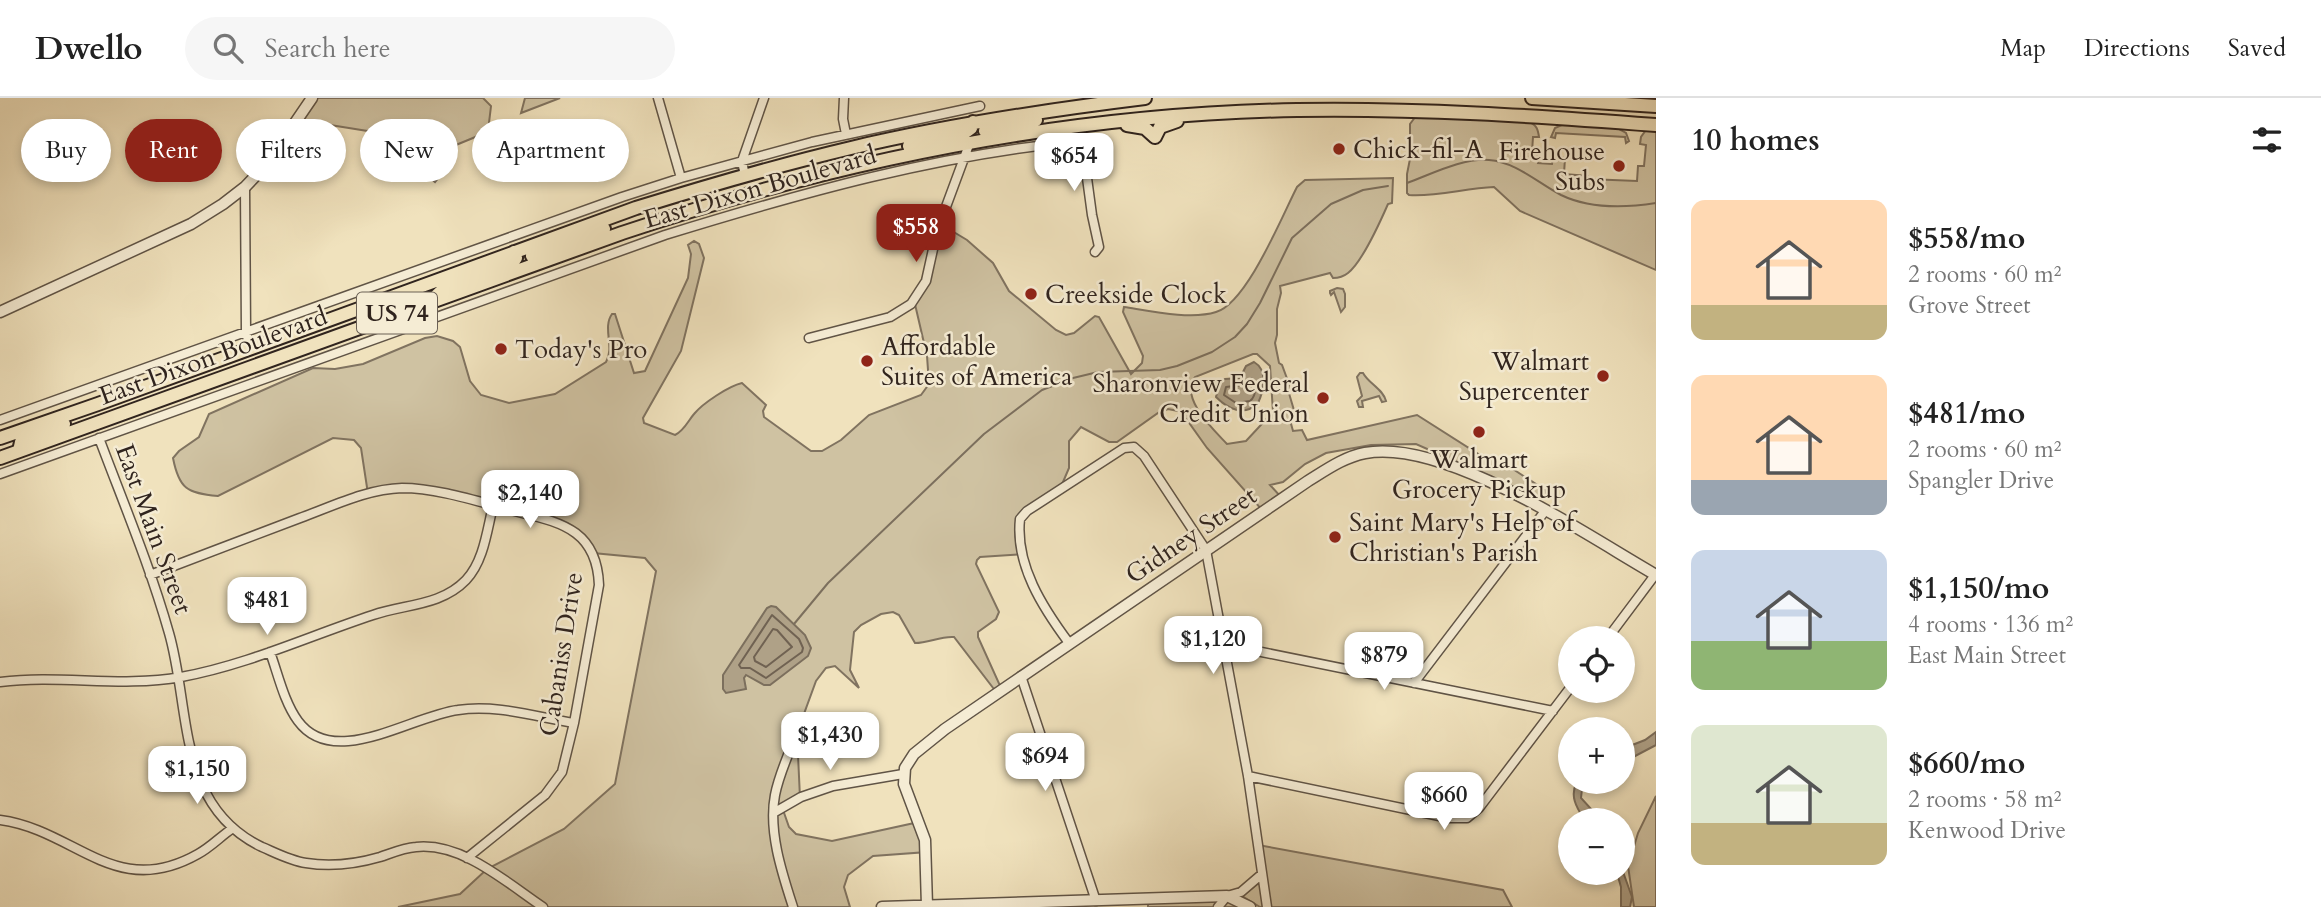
<!DOCTYPE html>
<meta charset="utf-8">
<style>
body{margin:0;font-family:Cardo,serif;background:#f6f6f6;color:#222;height:100vh;display:flex;flex-direction:column;font-size:26px;white-space:nowrap}
*{box-sizing:border-box;margin:0}
p{font-size:23px;color:#767676}
.icon{flex:none;width:38px;height:38px;fill:none;stroke:currentColor;stroke-width:2;stroke-linecap:round;stroke-linejoin:round}
.map{position:relative;flex:1;overflow:hidden}
.details{display:flex;flex-direction:column;background:#fff;width:665px}
.details>*{flex:none}
.hud{position:absolute;left:21px;top:21px;width:665px;height:63px;display:flex;gap:14px}
.tools{position:absolute;left:1558px;top:528px;display:grid;gap:14px}
.tools a{display:grid;place-items:center;width:77px;height:77px;border-radius:50%;background:#fff;box-shadow:0 4px 10px #0003;font-size:35px}
.price{position:absolute;translate:-50% -60px;padding:0 16px;border-radius:14px;background:#fff;color:#222;font-size:23px;line-height:46px;filter:drop-shadow(0 2px 4px #0008)}
.price::after{content:'';position:absolute;left:50%;top:42px;width:21px;height:16px;margin-left:-10px;background:inherit;clip-path:polygon(0 0,100% 0,50% 100%)}
.price.on{background:#8f2418;color:#fff}
ul{padding:0;list-style:none}
li{display:flex;align-items:center;gap:21px;height:175px;padding:0 35px}
li span{display:grid;place-items:center;flex:none;width:196px;height:140px;border-radius:14px;color:#555}
li>.icon{margin-inline-start:auto}
span .icon{width:84px;height:84px;fill:#fffc;stroke-width:1}
li b{font-size:30px}
h2{display:flex;justify-content:space-between;align-items:center;height:84px;padding:0 35px;font-size:30px}
.tag{padding:0 24px;border-radius:32px;background:#fff;box-shadow:0 4px 10px #0003;font-size:24px;line-height:63px}
.tag.on{background:#8f2418;color:#fff}
header{display:flex;align-items:center;gap:42px;box-sizing:border-box;height:98px;padding:0 35px;background:#fff;border-bottom:2px solid #e0e0e0}
header strong{font-size:33px}
nav{display:flex;gap:38px;margin-inline-start:auto;font-size:24px}
.search{width:490px;height:63px;background:#f6f6f6;display:flex;align-items:center;gap:18px;box-sizing:border-box;padding:0 24px;border-radius:38px;color:#767676;font-size:26px}
main{display:flex;flex:1;min-height:0}
.map>svg:first-child{display:block}
.green{fill:#cfc2a2;stroke:#807360;stroke-width:2;fill-rule:evenodd}
.water{fill:#afa187;stroke:#7c6f5d;stroke-width:2}
.lines{fill:none;stroke-linecap:round;stroke-linejoin:round}
.shore{stroke:#706252;stroke-width:2}
.stream{stroke:#7c6f5d;stroke-width:2}
.minor-casing{stroke:#605446;stroke-width:11}
.tertiary-casing{stroke:#605446;stroke-width:13}
.trunk-casing{stroke:#30241e;stroke-width:16}
.minor{stroke:#f5ecd4;stroke-width:8}
.tertiary{stroke:#f5ecd4;stroke-width:10}
.trunk{stroke:#f0e2bd;stroke-width:12}
.poi-dot{fill:#8f2418;stroke:#f5ecd4;stroke-width:2.5}
.labels{text-anchor:middle;dominant-baseline:central;stroke-width:5;stroke-linejoin:round;paint-order:stroke}
.shield{fill:#f5ecd4;stroke:#6b6055;stroke-width:2}
.shield-label{font-size:24px;font-weight:bold;fill:#30241e}
.poi-label{font-size:26px;fill:#30241e;stroke:#f5ecd4;text-anchor:start}
.street-label{font-size:26px;fill:#30241e;stroke:#f5ecd4}
</style>
<header>
<strong>Dwello</strong>
<div class="search"><svg class="icon" aria-label="search" viewBox="0 0 24 24"><circle cx="10" cy="10" r="6"/><path d="M15 15l6 6"/></svg>Search here</div>
<nav><a>Map</a><a>Directions</a><a>Saved</a></nav>
</header>
<main>
<div class="map">
<svg width="1656" height="809" viewBox="0 0 1656 809">
<rect width="100%" height="100%" fill="#f0e2bd"/>
<filter id="stains"><feTurbulence type="fractalNoise" baseFrequency=".00286" numOctaves="4"/><feColorMatrix values="0 0 0 0 .2 0 0 0 0 .09 0 0 0 0 .02 0 0 0 .5 -.17"/></filter>
<radialGradient id="worn" r=".72"><stop offset=".6" stop-color="#630" stop-opacity="0"/><stop offset="1" stop-color="#630" stop-opacity=".3"/></radialGradient>
<!-- green -->
<path class="green" d="M312,0h171l8,8 -3,25 -3,2 -46,19 1,24 -5,6 -5,-4 -10,-31 -9,-9 -112,-18z
M525,0h35l-39,15z
M1416,18l113,6c8,3 9,8 10,15h-6l-1,15 7,1 -1,10 14,1 1,-7 12,1 -1,16 24,2v3l49,2 1,-15h6l2,-21 -6,-1 1,-7 5,-7h10v140l-136,-59 -26,-24c-29,1 -57,10 -85,8l-2,-2v-19l3,-15v-35z
M1564,26l53,4 9,5 3,8 -3,2 -1,-6 -69,-4 -1,5 -4,-1 4,-9z
M1393,80l-1,25 -4,1c-7,16 -26,58 -40,69 -5,4 -9,5 -15,5l-3,-5 -50,13 1,7 -4,16v26l-2,8 4,20 3,2 7,19 -1,6 8,27 -6,3 3,11 9,-1 5,10 110,-25 63,40 19,5 46,30 2,5 -8,3 -123,-54 -45,1 -45,8 -21,11 -22,18 -13,3 12,13 -19,13 -56,-63 -20,-28 -9,-9 -10,-2 -10,4 -41,29h-8l-28,-15 -12,14v27l-9,21 -40,30 4,35 -44,3 -3,3 -1,4 23,48 -3,7 -18,13v5l24,53 -5,3 -43,-56c-14,-1 -25,6 -39,6l-16,-28 -6,-3 -12,2 -20,11 -7,7 -4,38 9,18 -24,-22 -9,2 -10,13 -19,52 3,65 -18,9 7,20 7,7 36,7 87,-19 8,30 -54,4 -25,19 -4,12 6,20h-452l62,-13 27,-25 77,-40 51,-45 41,-213 -11,-13 -52,-5 -26,-27 -140,-36 -59,4 -7,-46 -7,-8 -21,-2 -115,58c-31,-3 -39,-7 -45,-38l6,-7 20,-14 10,-23 104,-46 22,1 28,-5 62,-26 12,-2 16,5 7,6 10,34 11,14 28,8 46,-9 51,-32c9,-15 -4,-34 6,-48h3l19,59 11,-2 43,-93 3,-24 -3,-9 6,-4 5,3 5,14 -23,93 -38,67 1,5 31,12c9,-4 13,-14 19,-21 9,-11 35,-28 48,-31l24,22 -3,6 1,6 47,34h11l19,-11 28,-25 52,-20 8,-11 -2,-28 -13,-56 3,-4 20,-65 10,-3 20,12 26,23 16,28 47,39 10,5 8,-2 21,-17 4,1 32,57 11,-11 1,-7 -20,-44 1,-5c26,4 67,13 92,5 31,-9 66,-96 81,-125l8,-7zM1253,256h4l13,12 3,46 -27,29 -19,3c-13,-14 -48,-46 -32,-67z
M1337,190l6,1 2,5v13l-4,5 -7,-20 -3,3 -1,-2v-2z
M1360,275h3c6,11 20,16 23,28l-4,1 -3,-6 -17,5 1,6h-4l-2,-6 5,-5 -5,-19z
M1656,698v111h-22l-6,-41 10,-33z
M1258,747l245,45 9,17h-245z
M1260,784l4,25h-4l-18,-11z
M1227,798l23,11h-102v-8z"/>
<!-- water -->
<path class="water" d="M1254,264c14,8 10,28 4,41 -14,14 -30,6 -42,-6l4,-15 5,-3 15,-1 6,-12z
M771,508l5,1 29,28 6,13 -3,8 -38,29h-6l-18,-10 -2,3 2,11 -20,4 -3,-4v-14l44,-67z
M1656,634v13l-34,18v-14l23,-9z
M1577,684h15l-10,7 -1,9 11,12 3,11h-10c-8,-13 -16,-25 -8,-39z
M1622,771l10,28 -2,10h-9v-20l-4,-14h5z"/>
<g class="lines">
<!-- shore -->
<path class="shore" d="M1251,280l3,2c2,7 2,16 -4,21l-14,2 -12,-8 2,-8 16,-2z
M772,517l27,24 4,9 -1,4 -36,26 -16,-10h-9l-2,-3z
M773,531l4,1 15,17 -26,20 -11,-6 -1,-4z"/>
<!-- stream -->
<path class="stream" d="M1407,85c25,-9 55,-25 82,-23 27,2 49,23 72,35 29,14 64,13 95,8
M794,526l34,-41 156,-149 58,-44 31,-12 25,-6 62,-2 17,-4 35,-14 23,-15 12,-13 13,-21 32,-65 39,-34 32,-14 25,-4"/>
<!-- minor casing -->
<g class="minor-casing">
<path id="minor" d="M658,0l23,80
M844,0l-1,21 3,15
M745,78l-3,-15 22,-63
M245,89l1,145 4,16
M809,240l81,-21 21,-13 15,-23 11,-50 33,-89
M0,322l622,-223 59,-19 131,-36 168,-36
M99,340c24,64 51,128 70,195 22,76 7,173 93,214 14,6 29,14 44,16 25,4 50,1 74,-6 12,-4 23,-9 36,-10 46,-5 91,36 127,60
M0,376l665,-239c136,-42 275,-81 417,-94l10,74 7,32 -4,5
M150,477c50,-19 100,-38 150,-57 33,-12 67,-29 102,-30 38,0 83,16 120,25 43,10 75,20 77,72l-25,138 -12,49 -17,23 -78,63
M1607,541l48,-64
M1069,545c-26,-35 -54,-78 -49,-124l7,-8 97,-63 10,-1 10,9 62,94 42,226 19,131
M1222,546l331,67
M270,554c8,22 14,50 28,69 36,49 113,-5 160,-11 38,-6 79,7 116,13
M1021,578l75,225
M0,584c60,-8 121,6 181,-5 66,-12 128,-41 192,-62 32,-11 68,-9 93,-35 18,-19 21,-50 27,-74
M1414,585l131,-172
M1248,678l201,42h18l12,-10 91,-120
M775,714l26,-15 32,-11 70,-12
M0,722c76,10 115,81 198,34 13,-7 23,-18 35,-26
M793,809c-11,-34 -25,-76 -18,-112 4,-21 14,-42 22,-62
M1218,809l9,-11 14,-4 21,-18"/>
</g>
<!-- tertiary casing -->
<g class="tertiary-casing">
<path id="tertiary" d="M0,214l191,-88 32,-20 22,-17 22,-23 45,-66
M927,808l-2,-66 -21,-56 1,-16 9,-14 31,-25 363,-248c18,-11 36,-24 57,-28 80,-15 221,82 291,122
M882,809l345,-11 23,11"/>
</g>
<!-- trunk casing -->
<g class="trunk-casing">
<path id="trunk" d="M1532,0l124,8
M1127,27l18,3 10,9 5,-10 17,-6
M985,33l51,-11
M909,48l55,-13 7,-5 2,-6
M532,158l72,-27
M436,198l11,-10 66,-24 3,-4 -2,-6
M0,340l98,-34 538,-196c71,-22 143,-43 215,-60 97,-23 196,-38 294,-50
M19,353l2,-9 3,-3 40,-15
M0,360l622,-225c218,-73 444,-119 675,-123 120,-2 239,6 359,15"/>
</g>
<!-- minor -->
<use href="#minor" class="minor"/>
<!-- tertiary -->
<use href="#tertiary" class="tertiary"/>
<!-- trunk -->
<use href="#trunk" class="trunk"/>
</g>
<!-- markers -->
<g class="poi-dot">
<circle cx="1339" cy="51" r="7"/>
<circle cx="1619" cy="68" r="7"/>
<circle cx="1031" cy="196" r="7"/>
<circle cx="501" cy="251" r="7"/>
<circle cx="867" cy="263" r="7"/>
<circle cx="1603" cy="278" r="7"/>
<circle cx="1323" cy="300" r="7"/>
<circle cx="1479" cy="334" r="7"/>
<circle cx="1335" cy="439" r="7"/>
</g>
<g class="labels">
<!-- shield labels -->
<rect class="shield" x="357" y="194.5" width="80" height="41" rx="5"/>
<g class="shield-label">
<text x="397" y="215">US 74</text>
</g>
<!-- poi labels -->
<g class="poi-label">
<text x="1353" y="51">Chick-fil-A</text>
<text x="1605" y="53" text-anchor="end">Firehouse<tspan x="1605" dy="30">Subs</tspan></text>
<text x="1045" y="196">Creekside Clock</text>
<text x="881" y="248">Affordable<tspan x="881" dy="30">Suites of America</tspan></text>
<text x="515" y="251">Today's Pro</text>
<text x="1589" y="263" text-anchor="end">Walmart<tspan x="1589" dy="30">Supercenter</tspan></text>
<text x="1309" y="285" text-anchor="end">Sharonview Federal<tspan x="1309" dy="30">Credit Union</tspan></text>
<text x="1479" y="361" text-anchor="middle">Walmart<tspan x="1479" dy="30">Grocery Pickup</tspan></text>
<text x="1349" y="424">Saint Mary's Help of<tspan x="1349" dy="30">Christian's Parish</tspan></text>
</g>
<!-- street labels -->
<g class="street-label">
<text transform="translate(760 89) rotate(-16)">East Dixon Boulevard</text>
<text transform="translate(213 258) rotate(-20)">East Dixon Boulevard</text>
<text transform="translate(154 431) rotate(70)">East Main Street</text>
<text transform="translate(1191 437) rotate(-34)">Gidney Street</text>
<text transform="translate(561 556) rotate(-81)">Cabaniss Drive</text>
</g>
</g>
<rect width="100%" height="100%" filter="url(#stains)"/>
<rect width="100%" height="100%" fill="url(#worn)"/>
</svg>
<div class="tools">
<a><svg class="icon" aria-label="locate" viewBox="0 0 24 24"><circle cx="12" cy="12" r="6"/><path d="M12 2v4M12 18v4M2 12h4M18 12h4"/></svg></a>
<a>+</a>
<a>−</a>
</div>
<b class="price" style="left:1074px;top:95px">$654</b>
<b class="price on" style="left:916px;top:166px">$558</b>
<b class="price" style="left:530px;top:432px">$2,140</b>
<b class="price" style="left:267px;top:539px">$481</b>
<b class="price" style="left:1213px;top:578px">$1,120</b>
<b class="price" style="left:1384px;top:594px">$879</b>
<b class="price" style="left:830px;top:674px">$1,430</b>
<b class="price" style="left:1045px;top:695px">$694</b>
<b class="price" style="left:197px;top:708px">$1,150</b>
<b class="price" style="left:1444px;top:734px">$660</b>
<div class="hud">
<a class="tag">Buy</a>
<a class="tag on">Rent</a>
<a class="tag">Filters</a>
<a class="tag">New</a>
<a class="tag">Apartment</a>
</div>
</div>
<section class="details">
<h2>10 homes<svg class="icon" aria-label="filters" viewBox="0 0 24 24"><path d="M4 7h16M4 17h16"/><circle cx="9" cy="7" r="2"/><circle cx="15" cy="17" r="2"/></svg></h2>
<ul>
<li><span style="background:linear-gradient(#ffd9b3 75%,#c2b280 0)"><svg class="icon" aria-label="home" viewBox="0 0 24 24"><path d="M3 11l9-7 9 7M6 9v11h12V9"/></svg></span><div><b>$558/mo</b><p>2 rooms · 60 m²</p><p>Grove Street</p></div></li>
<li><span style="background:linear-gradient(#ffd9b3 75%,#9aa5b1 0)"><svg class="icon" aria-label="home" viewBox="0 0 24 24"><path d="M3 11l9-7 9 7M6 9v11h12V9"/></svg></span><div><b>$481/mo</b><p>2 rooms · 60 m²</p><p>Spangler Drive</p></div></li>
<li><span style="background:linear-gradient(#c9d6e8 65%,#8fb573 0)"><svg class="icon" aria-label="home" viewBox="0 0 24 24"><path d="M3 11l9-7 9 7M6 9v11h12V9"/></svg></span><div><b>$1,150/mo</b><p>4 rooms · 136 m²</p><p>East Main Street</p></div></li>
<li><span style="background:linear-gradient(#dfe7d0 70%,#c2b280 0)"><svg class="icon" aria-label="home" viewBox="0 0 24 24"><path d="M3 11l9-7 9 7M6 9v11h12V9"/></svg></span><div><b>$660/mo</b><p>2 rooms · 58 m²</p><p>Kenwood Drive</p></div></li>
</ul>
</section>
</main>
